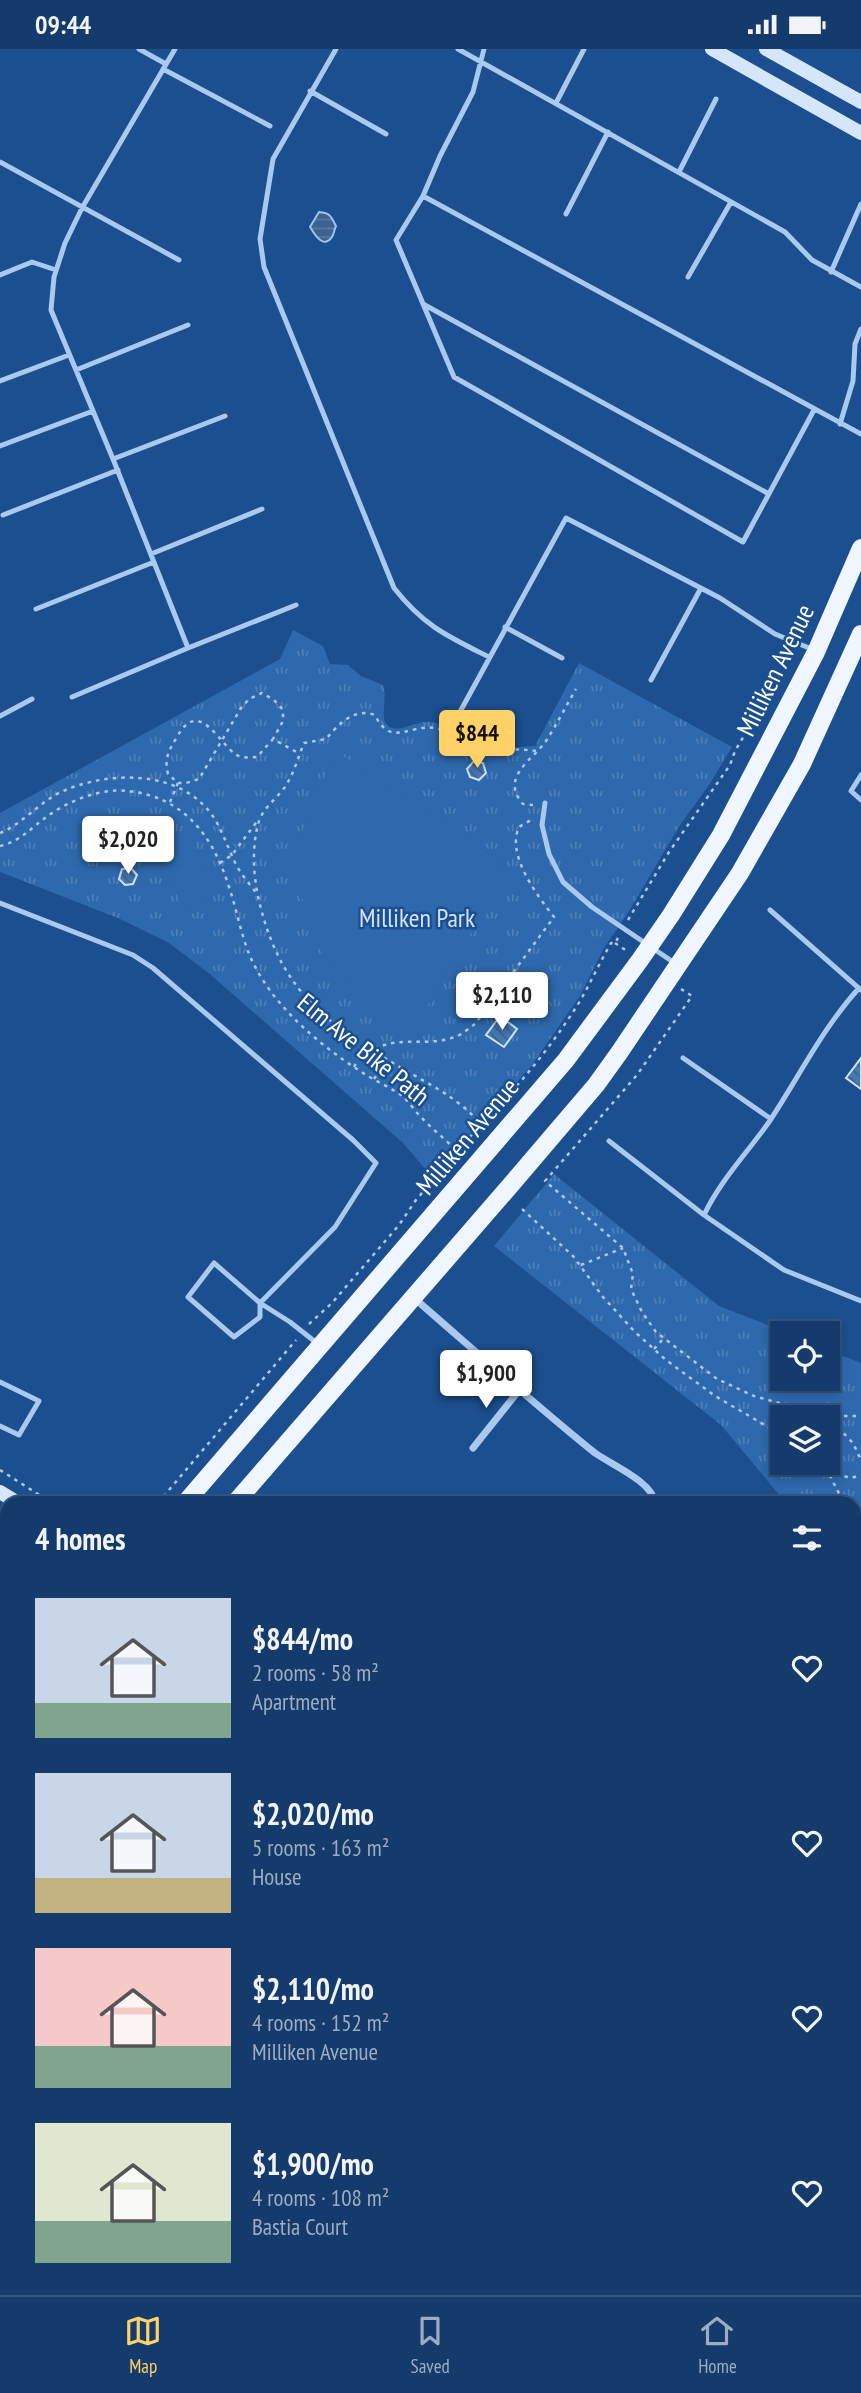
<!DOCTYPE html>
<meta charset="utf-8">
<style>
body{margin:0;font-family:"PT Sans Narrow",sans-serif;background:#214673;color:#f1f3f6;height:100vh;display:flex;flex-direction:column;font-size:26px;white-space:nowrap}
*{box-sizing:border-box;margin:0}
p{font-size:23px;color:#9dadc1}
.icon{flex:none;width:38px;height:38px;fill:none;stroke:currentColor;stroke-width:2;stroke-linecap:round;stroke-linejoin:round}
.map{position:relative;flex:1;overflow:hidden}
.drawer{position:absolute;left:0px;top:1447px;width:861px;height:800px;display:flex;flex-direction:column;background:#143b6b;border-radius:21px 21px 0 0;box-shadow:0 4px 10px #0003,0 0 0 2px #33557e}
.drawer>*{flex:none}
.fabs{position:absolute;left:770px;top:1272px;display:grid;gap:14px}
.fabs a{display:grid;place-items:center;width:70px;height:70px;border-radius:0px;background:#143b6b;box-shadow:0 4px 10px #0003,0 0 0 2px #33557e;font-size:35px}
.price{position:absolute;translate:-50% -60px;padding:0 16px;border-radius:7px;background:#fff;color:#222;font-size:23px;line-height:46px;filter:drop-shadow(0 2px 4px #0008)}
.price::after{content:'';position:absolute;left:50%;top:42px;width:21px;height:16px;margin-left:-10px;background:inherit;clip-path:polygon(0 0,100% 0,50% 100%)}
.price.current{background:#ffd166;color:#111}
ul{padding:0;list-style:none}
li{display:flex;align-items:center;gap:21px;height:175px;padding:0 35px}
li span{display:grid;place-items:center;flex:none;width:196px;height:140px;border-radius:0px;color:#555}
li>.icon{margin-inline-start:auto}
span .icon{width:84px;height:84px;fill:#fffc;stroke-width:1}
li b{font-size:30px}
h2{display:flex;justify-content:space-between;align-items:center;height:84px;padding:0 35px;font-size:30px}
.status{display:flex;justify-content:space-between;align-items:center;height:49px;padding:0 35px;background:#143b6b;direction:ltr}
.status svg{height:19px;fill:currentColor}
.tabs{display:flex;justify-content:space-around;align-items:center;height:98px;border-top:2px solid #33557e;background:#143b6b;font-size:19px;color:#9dadc1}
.tabs a{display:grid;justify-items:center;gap:4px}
.tabs .current{color:#ffd166}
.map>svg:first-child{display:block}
.grass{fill:url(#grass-tufts);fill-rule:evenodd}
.pitch{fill:#2e69ad}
.water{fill:url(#water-rules);stroke:#9cc4f0;stroke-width:2}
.building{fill:url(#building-back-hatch);stroke:#cfe3fa;stroke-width:2}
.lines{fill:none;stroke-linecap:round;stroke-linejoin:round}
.path{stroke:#a9c9ee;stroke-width:2.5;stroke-dasharray:3.5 5;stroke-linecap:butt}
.lane{stroke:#a9c9ee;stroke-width:5}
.street{stroke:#a9c9ee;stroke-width:7}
.secondary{stroke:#d6e6fa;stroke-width:14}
.primary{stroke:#f0f6ff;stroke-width:18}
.labels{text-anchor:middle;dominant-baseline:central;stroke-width:5;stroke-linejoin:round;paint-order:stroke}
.street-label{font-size:26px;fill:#fff;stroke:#1b4f8f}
.park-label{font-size:26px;fill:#cfe3fa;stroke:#1b4f8f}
</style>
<div class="status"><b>09:44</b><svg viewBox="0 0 49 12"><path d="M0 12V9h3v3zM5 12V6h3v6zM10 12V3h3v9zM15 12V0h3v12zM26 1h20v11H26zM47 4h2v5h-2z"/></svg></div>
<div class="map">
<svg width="861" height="2246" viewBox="0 0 861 2246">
<defs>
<pattern id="grass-tufts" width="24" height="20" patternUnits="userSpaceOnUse" patternTransform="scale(1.75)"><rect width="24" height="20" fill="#2e69ad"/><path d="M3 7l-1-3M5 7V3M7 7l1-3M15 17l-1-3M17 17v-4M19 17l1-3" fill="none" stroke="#4d80b9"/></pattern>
<pattern id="water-rules" width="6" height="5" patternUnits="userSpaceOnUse" patternTransform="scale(1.75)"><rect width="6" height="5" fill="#3c6290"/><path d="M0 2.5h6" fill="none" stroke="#597aa1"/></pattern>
<pattern id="building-back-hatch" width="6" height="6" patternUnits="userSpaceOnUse" patternTransform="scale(1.75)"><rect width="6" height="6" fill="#4478b7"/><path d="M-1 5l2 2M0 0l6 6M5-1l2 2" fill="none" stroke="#486282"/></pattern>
</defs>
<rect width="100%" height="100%" fill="#1b4f8f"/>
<!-- grass -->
<path class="grass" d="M293,581l30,16 7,18 18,1 13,11 22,9c5,13 -4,34 5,41 12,8 29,-6 42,-4 24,3 29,19 46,26 9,4 46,-2 59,-2l44,-83 153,84 -23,38 -29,40 -52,88 -24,35 -24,48 -48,69 -100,112 -29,-34 -192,-168 -42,-32 -51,-25 -118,-46v-59l280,-154z
M554,1125l165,132 69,27h-6v46h46v-29l33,13v231l-7,-9v-82h-68l-65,-78 -227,-179zM828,1368v46h-46v-46z"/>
<!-- pitch -->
<path class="pitch" d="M339,704l158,104 9,14 -1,14 -9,7 -83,138 -46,-25 -52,-61 -22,-80 19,-67z
M192,791l23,54 -32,14 -24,-54z"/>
<!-- water -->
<path class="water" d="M319,163c12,1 12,5 17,14 -2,4 -2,8 -4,11 -9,13 -18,-4 -22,-10z"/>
<!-- building -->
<path class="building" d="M474,712l9,2 3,10 -7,7 -9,-3 -3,-8z
M131,819l6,7 -4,9 -8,1 -6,-6 3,-10z
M500,967l17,13 -13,18 -18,-12z
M861,1009v31l-15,-11z"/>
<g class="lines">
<!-- path -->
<path class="path" d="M536,702c-9,-1 -18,-2 -27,-1 -9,1 -18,5 -27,4 -18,-2 -28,-23 -47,-26 -26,-4 -44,20 -60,-13 -21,-8 -37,10 -49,24l-22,4c-6,15 -10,30 -19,44 -8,11 -21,20 -26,34 -9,30 -5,65 4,95 23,81 71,112 140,153 28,16 56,30 78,55 38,-38 71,-78 99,-123 11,-19 20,-39 31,-58h4l3,-5
M178,734h8l13,-4 42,-71 8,-9 13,-6 12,7 9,10v11l-10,18
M170,753l8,-19 -10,-9c-4,-16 1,-24 9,-37 21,-39 41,4 58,17 7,5 15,3 22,3l16,-18 27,15
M533,756l-10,-1c-24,-27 11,-45 23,-63 11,-17 20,-35 30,-52
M0,784c24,-10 39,-31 63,-42 46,-20 116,-22 149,24 9,13 14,28 21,43 5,13 16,25 24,36
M0,797c21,-5 32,-19 49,-31 22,-15 52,-27 79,-24 56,6 85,45 101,96 10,29 13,58 29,85 23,40 63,74 102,99 13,9 28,15 41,24 7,5 12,14 18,20 12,13 26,24 38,36
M220,814l12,-8 26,-35
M628,871l41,-68 61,-87 5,-14 26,-44 12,-29 12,-21v-5
M615,894l12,8
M681,940l11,7 -55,79 -92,106 78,67 10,26 -2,15 11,23 14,20 61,47 37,17 73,20 26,27 8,17
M375,1000c25,-14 55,-1 82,-13 6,-2 12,-8 18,-12l79,-107c-17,-22 -48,-62 -35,-90l12,-7
M354,1018l11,-21
M374,1030l13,-20
M522,1160l51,47 30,41 32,35 31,28 49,36 67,39
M581,1216l42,-17
M309,1275l23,-21 67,-78 17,-25 65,-76
M654,1300l10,-11
M827,1367h34
M818,1414l10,9 16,31
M0,1421l52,33
M828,1423l23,6 10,-3
M158,1454l138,-163
M854,1480l7,13
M854,1554l7,-5"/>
<!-- lane -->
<path class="lane" d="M139,0l27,15
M175,0l-93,159 -17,35 -11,34 -3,33 62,149 75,189 108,-43
M336,0l-63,110 -13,80 4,28 130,321c30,38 53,48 95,69
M458,0l327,183 27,28 49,27
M484,0l-11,43 -33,64 -17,40 -27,44 58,137 289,165 71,-132
M163,20l107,57
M310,42l76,43
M556,54l28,-54
M0,113l179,98
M679,123l37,-73
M423,147l438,238
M566,165l42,-82
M831,223l30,-68
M0,226l32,-13 24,8
M688,228l43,-75
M423,255l346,190
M76,321l112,-45
M0,332l69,-26
M840,375l13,-43 2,-37 6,-15
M0,397l93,-35
M113,410l112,-43
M3,466l115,-45
M151,505l111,-45
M36,560l118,-47
M505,578l57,31
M651,631l50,-92
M72,648l116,-49
M0,667l32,-17
M455,672l111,-203 154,80 55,36 39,16
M861,726l-10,16 10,9
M545,754l-3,22 7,29 14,28 29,25 84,57
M0,854l133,52 20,13 200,172 23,23 -41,64 -75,76v14l-26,20 -46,-40 26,-34 46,40 30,19 28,22
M770,861l91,80
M683,1009l88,61
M609,1092l95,74 80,55 77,31
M704,1166c16,-34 43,-62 65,-93 30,-45 53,-93 90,-134
M0,1333l39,19 -20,34 -19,-9
M0,2129l2,5"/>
<!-- street -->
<path class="street" d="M414,1249c60,52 119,105 181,155 17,12 58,29 60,50
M473,1399l47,-59
M0,1860l7,5
M854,1900l7,4
M854,2092l7,-10
M854,2116l7,4
M321,2240l1,6
M107,2246l2,-6
M760,2246l3,-6"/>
<!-- secondary -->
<path class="secondary" d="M712,0l149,84
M766,0l95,53
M0,1443l18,11
M447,2240l3,6"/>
<!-- primary -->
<path class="primary" d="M185,1454l381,-443 74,-100 31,-45 50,-80 95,-183 45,-104
M235,1454l274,-316 87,-102 23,-32 121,-180 62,-109 59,-130
M0,1670l7,-9
M0,1727l7,-8"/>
</g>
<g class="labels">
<!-- street labels -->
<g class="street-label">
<text transform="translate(775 621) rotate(-64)">Milliken Avenue</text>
<text transform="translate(364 1000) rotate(39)">Elm Ave Bike Path</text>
<text transform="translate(467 1087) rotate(-50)">Milliken Avenue</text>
</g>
<!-- park labels -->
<g class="park-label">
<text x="417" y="868">Milliken Park</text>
</g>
</g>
</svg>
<div class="fabs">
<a><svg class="icon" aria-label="locate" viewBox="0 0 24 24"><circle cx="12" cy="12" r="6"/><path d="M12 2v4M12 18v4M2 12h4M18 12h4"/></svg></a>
<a><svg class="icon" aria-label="layers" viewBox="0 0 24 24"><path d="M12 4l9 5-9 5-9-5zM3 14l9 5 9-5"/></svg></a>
</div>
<b class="price current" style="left:477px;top:721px">$844</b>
<b class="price" style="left:128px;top:827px">$2,020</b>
<b class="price" style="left:502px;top:983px">$2,110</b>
<b class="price" style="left:486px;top:1361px">$1,900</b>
<section class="drawer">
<h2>4 homes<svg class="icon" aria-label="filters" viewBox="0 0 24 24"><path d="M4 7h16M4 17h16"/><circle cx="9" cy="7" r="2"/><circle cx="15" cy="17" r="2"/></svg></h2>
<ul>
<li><span style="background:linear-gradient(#c9d6e8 75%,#7fa58c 0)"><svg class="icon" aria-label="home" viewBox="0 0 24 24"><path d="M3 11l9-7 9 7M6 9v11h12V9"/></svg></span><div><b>$844/mo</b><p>2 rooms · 58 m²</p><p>Apartment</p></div><svg class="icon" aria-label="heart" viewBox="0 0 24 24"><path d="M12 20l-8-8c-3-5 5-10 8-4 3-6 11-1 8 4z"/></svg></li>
<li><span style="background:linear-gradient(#c9d6e8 75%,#c2b280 0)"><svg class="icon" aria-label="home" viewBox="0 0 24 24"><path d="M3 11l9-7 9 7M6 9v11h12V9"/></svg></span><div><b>$2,020/mo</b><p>5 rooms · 163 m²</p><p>House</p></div><svg class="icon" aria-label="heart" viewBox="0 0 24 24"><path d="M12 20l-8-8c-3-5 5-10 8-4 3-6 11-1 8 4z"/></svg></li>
<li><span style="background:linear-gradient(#f6c9c9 70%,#7fa58c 0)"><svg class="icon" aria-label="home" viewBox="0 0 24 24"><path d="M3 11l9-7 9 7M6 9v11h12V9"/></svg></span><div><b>$2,110/mo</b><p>4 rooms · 152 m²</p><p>Milliken Avenue</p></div><svg class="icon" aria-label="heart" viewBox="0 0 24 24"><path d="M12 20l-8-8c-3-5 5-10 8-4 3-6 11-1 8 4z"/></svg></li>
<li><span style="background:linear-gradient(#dfe7d0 70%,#7fa58c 0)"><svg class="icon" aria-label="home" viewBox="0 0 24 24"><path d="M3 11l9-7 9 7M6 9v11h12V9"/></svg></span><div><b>$1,900/mo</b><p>4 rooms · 108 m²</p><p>Bastia Court</p></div><svg class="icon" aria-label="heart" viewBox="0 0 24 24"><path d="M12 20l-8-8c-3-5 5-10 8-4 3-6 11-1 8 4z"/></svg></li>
</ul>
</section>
</div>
<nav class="tabs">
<a class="current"><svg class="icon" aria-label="map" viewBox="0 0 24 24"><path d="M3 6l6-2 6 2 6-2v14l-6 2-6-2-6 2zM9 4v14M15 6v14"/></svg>Map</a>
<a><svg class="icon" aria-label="saved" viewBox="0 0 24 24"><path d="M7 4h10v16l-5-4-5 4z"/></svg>Saved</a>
<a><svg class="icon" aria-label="home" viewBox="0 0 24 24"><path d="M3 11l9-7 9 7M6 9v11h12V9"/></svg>Home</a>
</nav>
